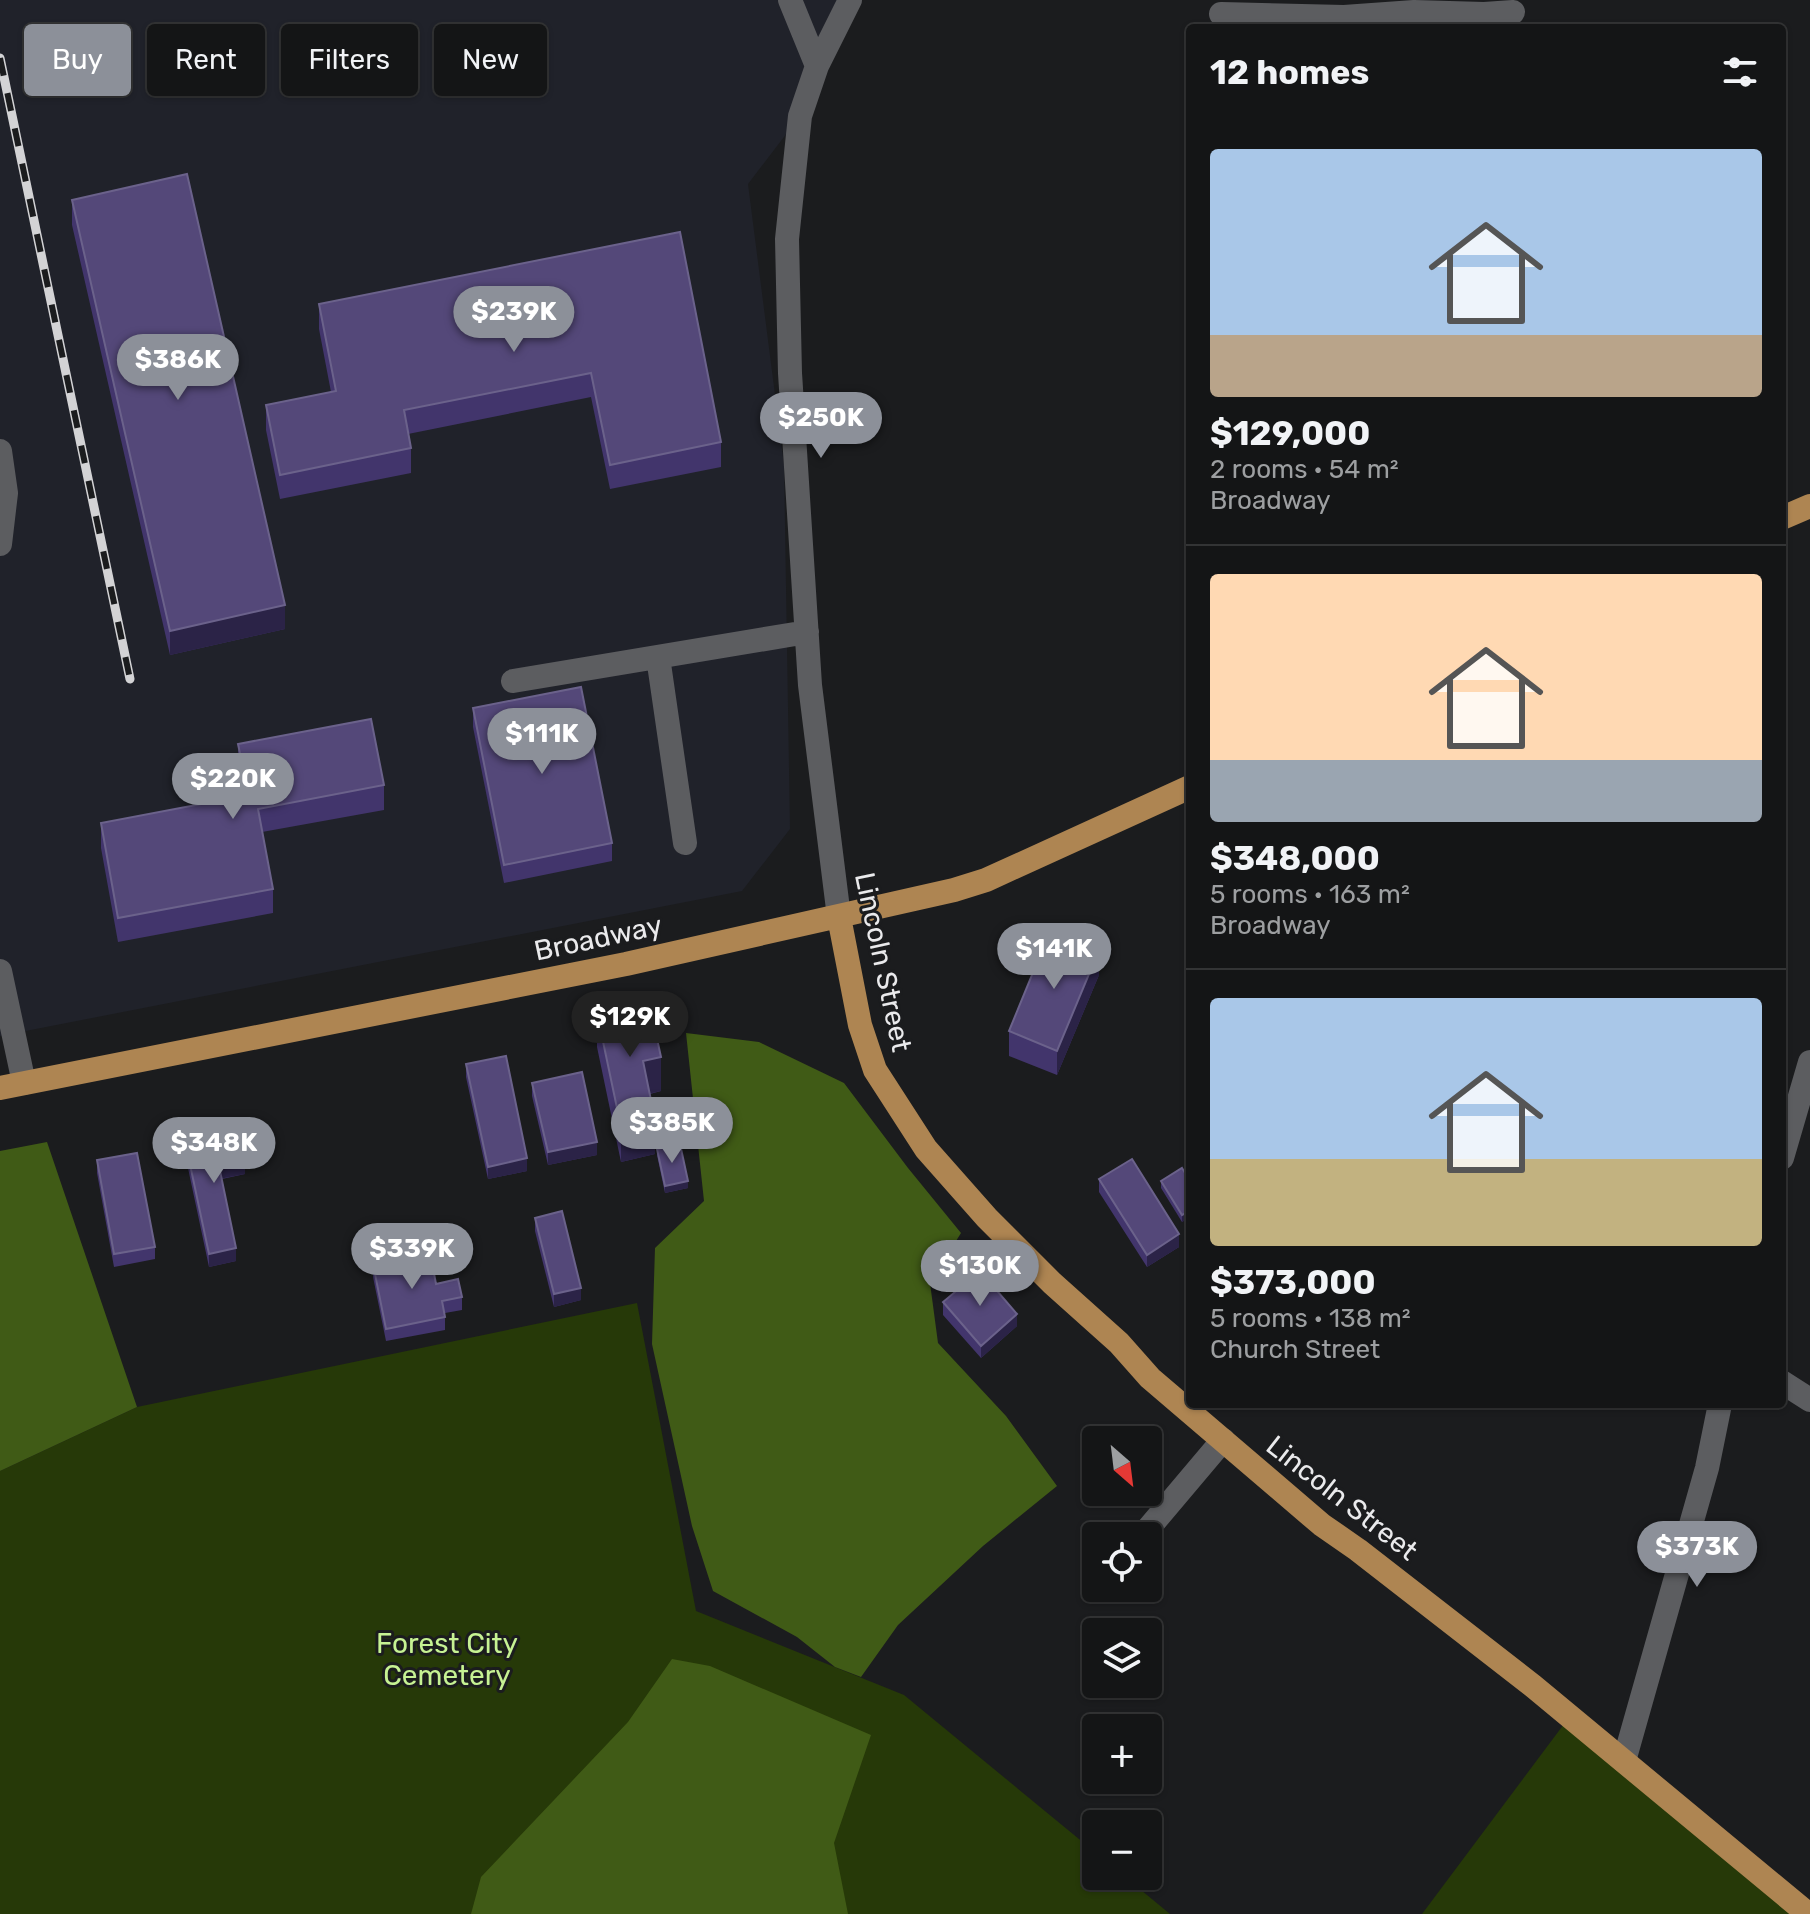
<!DOCTYPE html>
<meta charset="utf-8">
<style>
body{margin:0;font-family:Rubik,sans-serif;background:#212223;color:#f1f3f6;height:100vh;display:flex;flex-direction:column;font-size:30px;white-space:nowrap}
*{box-sizing:border-box;margin:0}
p{font-size:26px;color:#9d9fa1}
.icon{flex:none;width:44px;height:44px;fill:none;stroke:currentColor;stroke-width:2;stroke-linecap:round;stroke-linejoin:round}
.map{position:relative;flex:1;overflow:hidden}
.panel{position:absolute;left:1186px;top:24px;width:600px;height:1384px;display:flex;flex-direction:column;background:#141516;border-radius:8px;box-shadow:0 2px 6px #0004,0 0 0 2px #333435}
.panel>*{flex:none}
.guide{position:absolute;left:24px;top:24px;width:760px;height:72px;display:flex;gap:16px}
.needle{width:52px;rotate:152deg}
.controls{position:absolute;left:1082px;top:1426px;display:grid;gap:16px}
.controls a{display:grid;place-items:center;width:80px;height:80px;border-radius:8px;background:#141516;box-shadow:0 2px 6px #0004,0 0 0 2px #333435;font-size:40px}
.price{position:absolute;translate:-50% -68px;padding:0 18px;border-radius:28px;background:#8c9099;color:#fff;font-size:26px;line-height:52px;filter:drop-shadow(0 2px 4px #0008)}
.price::after{content:'';position:absolute;left:50%;top:48px;width:24px;height:18px;margin-left:-12px;background:inherit;clip-path:polygon(0 0,100% 0,50% 100%)}
.price.current{background:#222;color:#fff}
ul{padding:0;list-style:none}
li{display:grid;align-content:center;gap:16px;height:424px;padding:0 24px}
li+li{border-top:2px solid #333435}
li span{display:grid;place-items:center;height:248px;border-radius:8px;color:#555}
li>.icon{margin-inline-start:auto}
span .icon{width:144px;height:144px;fill:#fffc;stroke-width:1}
li b{font-size:34px}
h2{display:flex;justify-content:space-between;align-items:center;height:96px;padding:0 24px;font-size:34px}
.tag{padding:0 28px;border-radius:8px;background:#141516;box-shadow:0 2px 6px #0004,0 0 0 2px #333435;font-size:28px;line-height:72px}
.tag.current{background:#8c9099;color:#fff}
.map>svg:first-child{display:block}
.built{fill:#20222a}
.green{fill:#263908}
.forest{fill:#405b16}
.lines{fill:none;stroke-linecap:round;stroke-linejoin:round}
.minor{stroke:#5c5d60;stroke-width:24}
.major{stroke:#ae8552;stroke-width:24}
.rail-casing{stroke:#d3d3d5;stroke-width:9}
.rail{stroke:#1b1c1e;stroke-width:6;stroke-dasharray:18;stroke-linecap:butt}
.wall{fill:#42356c}
.shaded-wall{fill:#2b2347}
.building{fill:#544879;stroke:#6b628b;stroke-width:2}
.labels{text-anchor:middle;dominant-baseline:central;stroke-width:6;stroke-linejoin:round;paint-order:stroke}
.street-label{font-size:28px;fill:#eaeaec;stroke:#1b1c1e}
.park-label{font-size:28px;fill:#c6f293;stroke:#1b1c1e}
</style>
<div class="map">
<svg width="1810" height="1914" viewBox="0 0 1810 1914">
<rect width="100%" height="100%" fill="#1b1c1e"/>
<!-- built -->
<path class="built" d="M0,0h850l-50,116 -52,68 36,281 6,364 -48,62 -742,145z"/>
<!-- green -->
<path class="green" d="M637,1303l59,308 208,84 192,158v23h28l46,38h-1170v-443l137,-64z
M1570,1716l238,198h-386z"/>
<!-- forest -->
<path class="forest" d="M686,1033l73,9 85,41 64,85 53,65 -31,50 8,60 68,73 51,70 -74,60 -85,79 -37,52 -26,-10 -38,-30 -84,-46 -21,-65 -40,-182 3,-96 49,-47z
M47,1142l90,265 -137,64v-320z
M672,1659l38,7 161,69 -37,108 14,71h-377l10,-37 147,-155z"/>
<g class="lines">
<!-- minor -->
<path class="minor" d="M790,0l27,66
M1221,14l123,3 70,-5 70,2 29,-2
M0,451l6,42 -6,51
M658,657l27,186
M513,681l294,-49
M839,917l-29,-232 -20,-312 -3,-134 13,-123 17,-50 33,-66
M0,971l24,112
M1782,1158l28,-96
M1782,1382l28,18
M1142,1536l81,-96
M1624,1761l83,-293 13,-64"/>
<!-- major -->
<path class="major" d="M1782,518l28,-12
M839,917l21,108 15,45 51,79 61,69 65,65 67,60 31,35 172,147 36,25 175,136 275,228
M0,1088l626,-124 328,-74 32,-10 204,-93"/>
<!-- rail casing -->
<g class="rail-casing">
<path id="rail" d="M0,58l130,621"/>
</g>
<!-- rail -->
<use href="#rail" class="rail"/>
</g>
<!-- wall -->
<path class="wall" d="M72,200l213,429 -115,26 -98,-430z
M680,232l41,210v25l-111,22 -19,-92 -183,37 3,14v25l-131,26 -14,-69v-25l65,-13 -12,-63v-25z
M473,708l139,135v18l-108,22 -31,-156z
M238,744l146,41v25l-122,22 11,57v24l-155,29 -17,-94v-25l109,-21v-12l31,-7 -3,-15z
M1099,975l-42,100 -48,-19v-25z
M597,1013l64,78 -11,3 5,60 -34,8 -24,-115z
M466,1064l61,107 -39,8 -22,-102z
M532,1083l65,72 -49,10 -16,-69z
M185,1141l60,33 -23,5 14,82 -27,6 -24,-113z
M657,1149l31,39 -23,5 -8,-38z
M97,1160l58,87v12l-41,8 -17,-94z
M1099,1179l80,68 -32,20 -48,-75z
M1161,1181h29v36l-8,5 -21,-34z
M535,1218l46,82 -27,7 -19,-76z
M373,1264l63,20 26,13v13l-17,3v17l-59,11 -13,-64z
M943,1302l74,24 -36,32 -38,-43z"/>
<!-- shaded-wall -->
<path class="shaded-wall" d="M285,605v24l-115,26v-24z
M1099,950v25l-42,100v-24z
M661,1057v34l-18,4v-34z
M655,1120v34l-34,8v-35z
M597,1142v13l-49,10v-13z
M527,1158v13l-39,8v-12z
M245,1161v13l-26,5v-13z
M688,1181v7l-23,5v-7z
M1190,1210v7l-8,5v-7z
M1179,1234v13l-32,20v-12z
M236,1248v13l-27,6v-13z
M581,1288v12l-27,7v-13z
M1017,1314v12l-36,32v-12z"/>
<!-- building -->
<path class="building" d="M187,174l98,431 -115,26 -98,-431z
M680,232l41,210 -111,23 -19,-92 -187,37 7,38 -131,27 -14,-70 70,-14 -17,-87z
M581,687l31,156 -108,22 -31,-157z
M371,719l13,66 -126,24 15,80 -155,29 -17,-95 111,-21 -2,-12 36,-8 -8,-38z
M1050,931l49,19 -42,101 -48,-20z
M649,1002l12,55 -18,4 12,59 -34,7 -24,-114z
M506,1056l21,102 -39,9 -22,-103z
M582,1072l15,70 -49,10 -16,-69z
M238,1130l7,31 -26,5 17,82 -27,6 -24,-113z
M680,1144l8,37 -23,5 -8,-37z
M137,1153l18,94 -41,7 -17,-94z
M1132,1159l47,75 -32,21 -48,-76z
M1182,1168l8,13v29l-8,5 -21,-34z
M562,1211l19,77 -27,6 -19,-76z
M430,1252l6,32 22,-5 4,18 -20,4 3,16 -59,12 -13,-65z
M980,1271l37,43 -36,32 -38,-44z"/>
<g class="labels">
<!-- street labels -->
<g class="street-label">
<text transform="translate(598 938) rotate(-12)">Broadway</text>
<text transform="translate(883 962) rotate(78)">Lincoln Street</text>
<text transform="translate(1342 1498) rotate(38)">Lincoln Street</text>
</g>
<!-- park labels -->
<g class="park-label">
<text x="447" y="1643">Forest City<tspan x="447" dy="32">Cemetery</tspan></text>
</g>
</g>
</svg>
<div class="controls">
<a><svg class="needle" viewBox="-14 -14 28 28"><path d="M0-13l5 13h-10z" fill="#e53935"/><path d="M0 13l5-13h-10z" fill="#9d9fa1"/></svg></a>
<a><svg class="icon" aria-label="locate" viewBox="0 0 24 24"><circle cx="12" cy="12" r="6"/><path d="M12 2v4M12 18v4M2 12h4M18 12h4"/></svg></a>
<a><svg class="icon" aria-label="layers" viewBox="0 0 24 24"><path d="M12 4l9 5-9 5-9-5zM3 14l9 5 9-5"/></svg></a>
<a>+</a>
<a>−</a>
</div>
<b class="price" style="left:514px;top:354px">$239K</b>
<b class="price" style="left:178px;top:402px">$386K</b>
<b class="price" style="left:821px;top:460px">$250K</b>
<b class="price" style="left:542px;top:776px">$111K</b>
<b class="price" style="left:233px;top:821px">$220K</b>
<b class="price" style="left:1054px;top:991px">$141K</b>
<b class="price current" style="left:630px;top:1059px">$129K</b>
<b class="price" style="left:672px;top:1165px">$385K</b>
<b class="price" style="left:214px;top:1185px">$348K</b>
<b class="price" style="left:412px;top:1291px">$339K</b>
<b class="price" style="left:980px;top:1308px">$130K</b>
<b class="price" style="left:1697px;top:1589px">$373K</b>
<div class="guide">
<a class="tag current">Buy</a>
<a class="tag">Rent</a>
<a class="tag">Filters</a>
<a class="tag">New</a>
</div>
<section class="panel">
<h2>12 homes<svg class="icon" aria-label="filters" viewBox="0 0 24 24"><path d="M4 7h16M4 17h16"/><circle cx="9" cy="7" r="2"/><circle cx="15" cy="17" r="2"/></svg></h2>
<ul>
<li><span style="background:linear-gradient(#a9c7e8 75%,#b9a48a 0)"><svg class="icon" aria-label="home" viewBox="0 0 24 24"><path d="M3 11l9-7 9 7M6 9v11h12V9"/></svg></span><div><b>$129,000</b><p>2 rooms · 54 m²</p><p>Broadway</p></div></li>
<li><span style="background:linear-gradient(#ffd9b3 75%,#9aa5b1 0)"><svg class="icon" aria-label="home" viewBox="0 0 24 24"><path d="M3 11l9-7 9 7M6 9v11h12V9"/></svg></span><div><b>$348,000</b><p>5 rooms · 163 m²</p><p>Broadway</p></div></li>
<li><span style="background:linear-gradient(#a9c7e8 65%,#c2b280 0)"><svg class="icon" aria-label="home" viewBox="0 0 24 24"><path d="M3 11l9-7 9 7M6 9v11h12V9"/></svg></span><div><b>$373,000</b><p>5 rooms · 138 m²</p><p>Church Street</p></div></li>
</ul>
</section>
</div>
